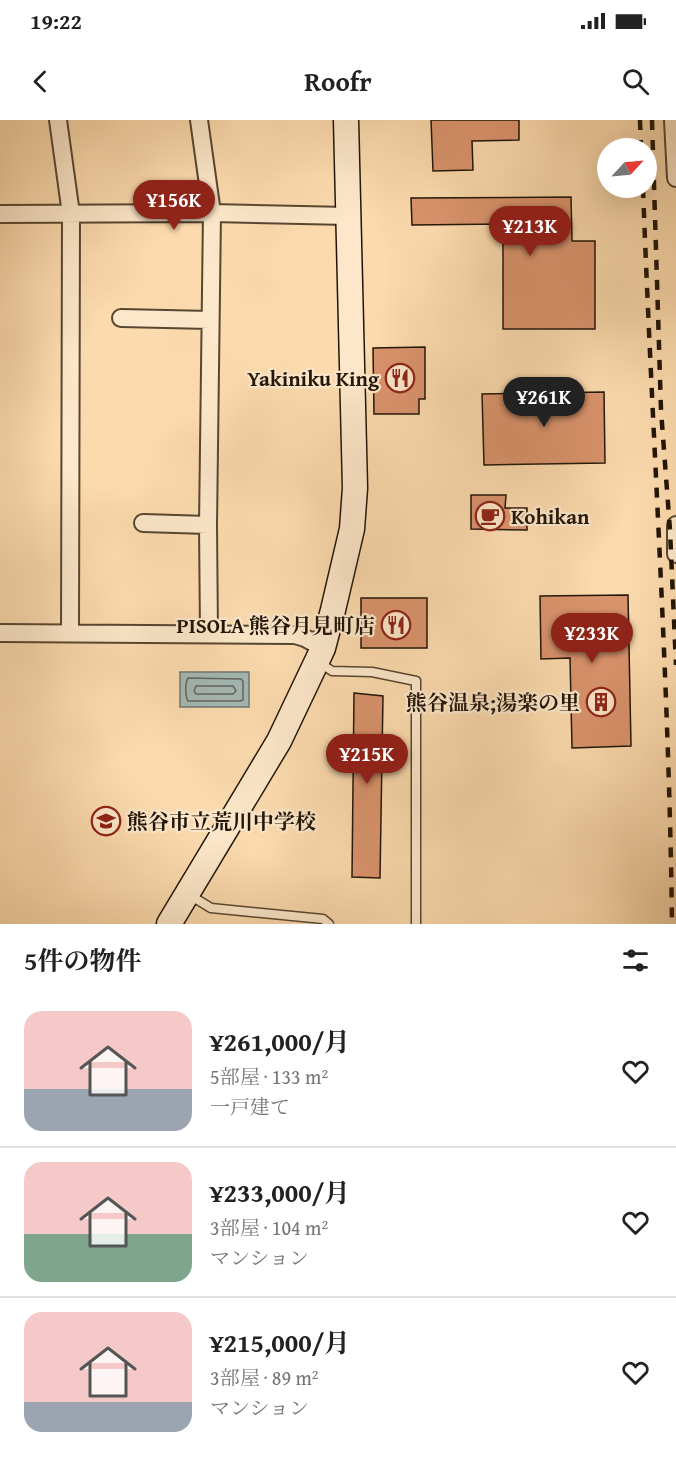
<!DOCTYPE html>
<html lang="ja">
<meta charset="utf-8">
<style>
body{margin:0;font-family:"Gentium Book Plus","Noto Serif JP",serif;background:#f2f2f2;color:#222;height:100vh;display:flex;flex-direction:column;font-size:22px;white-space:nowrap}
*{box-sizing:border-box;margin:0}
p{font-size:20px;color:#767676}
.icon{flex:none;width:33px;height:33px;fill:none;stroke:currentColor;stroke-width:2;stroke-linecap:round;stroke-linejoin:round}
.map{position:relative;height:804px;overflow:hidden}
.side{display:flex;flex-direction:column;background:#fff;flex:1}
.side>*{flex:none}
.needle{width:39px;rotate:64deg}
.controls{position:absolute;left:597px;top:18px;display:grid;gap:12px}
.controls a{display:grid;place-items:center;width:60px;height:60px;border-radius:50%;background:#fff;box-shadow:0 6px 24px #0002;font-size:30px}
.price{position:absolute;translate:-50% -51px;padding:0 14px;border-radius:21px;background:#8f2418;color:#fff;font-size:20px;line-height:39px;filter:drop-shadow(0 2px 3px #0008)}
.price::after{content:'';position:absolute;left:50%;top:36px;width:18px;height:14px;margin-left:-9px;background:inherit;clip-path:polygon(0 0,100% 0,50% 100%)}
.price.current{background:#222;color:#fff}
ul{padding:0;list-style:none}
li{display:flex;align-items:center;gap:18px;height:150px;padding:0 24px}
li+li{border-top:2px solid #e0e0e0}
li span{display:grid;place-items:center;flex:none;width:168px;height:120px;border-radius:18px;color:#555}
li>.icon{margin-inline-start:auto}
span .icon{width:72px;height:72px;fill:#fffc;stroke-width:1}
li b{font-size:26px}
h2{display:flex;justify-content:space-between;align-items:center;height:72px;padding:0 24px;font-size:26px}
.status{display:flex;justify-content:space-between;align-items:center;height:42px;padding:0 30px;background:#fff;direction:ltr}
.status svg{height:16px;fill:currentColor}
header{display:flex;justify-content:space-between;align-items:center;height:78px;padding:0 24px;background:#fff;font-size:27px;font-weight:800}
.map>svg:first-child{display:block}
.water{fill:#a4b8b5;stroke:#707770;stroke-width:1.5}
.lines{fill:none;stroke-linecap:round;stroke-linejoin:round}
.shore{stroke:#63665e;stroke-width:1.5}
.building{fill:#d9936c;stroke:#221508;stroke-width:1.5}
.lane-casing{stroke:#584631;stroke-width:11}
.street-casing{stroke:#584631;stroke-width:20}
.secondary-casing{stroke:#221508;stroke-width:27}
.lane{stroke:#fce7ca;stroke-width:8}
.street{stroke:#fce7ca;stroke-width:16}
.secondary{stroke:#fce7ca;stroke-width:24}
.rail{stroke:#221508;stroke-width:4.5;stroke-dasharray:10 10;stroke-linecap:butt}
.labels{text-anchor:middle;dominant-baseline:central;stroke-width:4.5;stroke-linejoin:round;paint-order:stroke}
.poi-label{font-size:21px;font-weight:bold;fill:#221508;stroke:#fce7ca;text-anchor:end}
</style>
<div class="status"><b>19:22</b><svg viewBox="0 0 49 12"><path d="M0 12V9h3v3zM5 12V6h3v6zM10 12V3h3v9zM15 12V0h3v12zM26 1h20v11H26zM47 4h2v5h-2z"/></svg></div>
<header><svg class="icon" aria-label="back" viewBox="0 0 24 24"><path d="M15 5l-7 7 7 7"/></svg>Roofr<svg class="icon" aria-label="search" viewBox="0 0 24 24"><circle cx="10" cy="10" r="6"/><path d="M15 15l6 6"/></svg></header>
<div class="map">
<svg width="676" height="804" viewBox="0 0 676 804">
<rect width="100%" height="100%" fill="#fbdaad"/>
<filter id="stains"><feTurbulence type="fractalNoise" baseFrequency=".00333" numOctaves="4"/><feColorMatrix values="0 0 0 0 .2 0 0 0 0 .09 0 0 0 0 .02 0 0 0 .5 -.17"/></filter>
<radialGradient id="worn" r=".72"><stop offset=".6" stop-color="#630" stop-opacity="0"/><stop offset="1" stop-color="#630" stop-opacity=".3"/></radialGradient>
<!-- water -->
<path class="water" d="M180,552h69v35h-69z"/>
<g class="lines">
<!-- shore -->
<path class="shore" d="M188,558l53,1 2,2v19l-3,1h-52c-3,-5 -3,-18 0,-23z
M196,566h37l3,5 -3,3h-37l-2,-3z"/>
</g>
<!-- building -->
<path class="building" d="M431,0h88v20l-47,1 1,29 -40,1z
M571,77l1,44h23v88h-92v-105l-91,1 -1,-27z
M425,227v52h-6v15h-45l-1,-66z
M604,272l1,71 -121,2 -2,-71z
M471,375h35l-1,13h22v22l-56,-1z
M628,475l3,151 -59,2 -2,-90 -29,1 -1,-63z
M361,478h66v50h-66z
M354,573l29,3 -3,182 -28,-1z"/>
<g class="lines">
<!-- lane casing -->
<g class="lane-casing">
<path id="lane" d="M320,543l12,8 40,1 44,9v243
M188,774l23,14 112,11 6,5"/>
</g>
<!-- street casing -->
<g class="street-casing">
<path id="street" d="M58,0l13,94 -1,419
M199,0l13,93 -4,312 1,109
M673,0l3,58
M0,94l212,-1 136,3
M121,198l89,2
M143,403l65,2
M676,405v29
M0,513l295,2 10,3 18,10"/>
</g>
<!-- secondary casing -->
<g class="secondary-casing">
<path id="secondary" d="M169,804l110,-183 38,-80 6,-13 10,-38 19,-81 3,-41 -9,-368"/>
</g>
<!-- lane -->
<use href="#lane" class="lane"/>
<!-- street -->
<use href="#street" class="street"/>
<!-- secondary -->
<use href="#secondary" class="secondary"/>
<!-- rail -->
<path class="rail" d="M640,0l1,28
M652,0l9,290 9,120 6,135
M643,68c9,245 26,490 29,736"/>
</g>
<!-- icons -->
<defs>
<g id="restaurant-ring" transform="scale(1.5)"><circle r="9.5" fill="#fce7ca" stroke="#8f2418" stroke-width="1.5"/><path d="M-5-6h1v4h1v-4h1v4h1v-4h1v5L-1.5 .5V6h-2V.5L-5-1ZM5-6V6H3V1.5H1.5Q1.5-4 5-6Z" fill="#8f2418"/></g>
<g id="cafe-ring" transform="scale(1.5)"><circle r="9.5" fill="#fce7ca" stroke="#8f2418" stroke-width="1.5"/><path d="M-5.5-4.5H6V0H3Q3 3.5 0 3.5H-2.5Q-5.5 3.5-5.5 0ZM3-3.2v2h1.7v-2ZM-6 4.5H4V6H-6Z" fill="#8f2418"/></g>
<g id="building-ring" transform="scale(1.5)"><circle r="9.5" fill="#fce7ca" stroke="#8f2418" stroke-width="1.5"/><path d="M-4-6H4V6H1V3H-1V6H-4ZM-2.5-4.3h1.7v1.8h-1.7ZM.8-4.3h1.7v1.8H.8ZM-2.5-1h1.7V.8h-1.7ZM.8-1h1.7V.8H.8Z" fill="#8f2418"/></g>
<g id="school-ring" transform="scale(1.5)"><circle r="9.5" fill="#fce7ca" stroke="#8f2418" stroke-width="1.5"/><path d="M0-5L7-2L0 1L-7-2ZM-4 1L0 2.5L4 1V4Q0 6-4 4Z" fill="#8f2418"/></g>
</defs>
<g fill-rule="evenodd">
<use href="#restaurant-ring" x="400" y="258"/>
<use href="#cafe-ring" x="490" y="396"/>
<use href="#restaurant-ring" x="396" y="505"/>
<use href="#building-ring" x="601" y="582"/>
<use href="#school-ring" x="106" y="701"/>
</g>
<g class="labels">
<!-- poi labels -->
<g class="poi-label">
<text x="379" y="258">Yakiniku King</text>
<text x="511" y="396" text-anchor="start">Kohikan</text>
<text x="375" y="505">PISOLA 熊谷月見町店</text>
<text x="580" y="582">熊谷温泉;湯楽の里</text>
<text x="127" y="701" text-anchor="start">熊谷市立荒川中学校</text>
</g>
</g>
<rect width="100%" height="100%" filter="url(#stains)"/>
<rect width="100%" height="100%" fill="url(#worn)"/>
</svg>
<div class="controls">
<a><svg class="needle" viewBox="-14 -14 28 28"><path d="M0-13l5 13h-10z" fill="#e53935"/><path d="M0 13l5-13h-10z" fill="#767676"/></svg></a>
</div>
<b class="price" style="left:174px;top:111px">¥156K</b>
<b class="price" style="left:530px;top:137px">¥213K</b>
<b class="price current" style="left:544px;top:308px">¥261K</b>
<b class="price" style="left:592px;top:544px">¥233K</b>
<b class="price" style="left:367px;top:665px">¥215K</b>
</div>
<section class="side">
<h2>5件の物件<svg class="icon" aria-label="filters" viewBox="0 0 24 24"><path d="M4 7h16M4 17h16"/><circle cx="9" cy="7" r="2"/><circle cx="15" cy="17" r="2"/></svg></h2>
<ul>
<li><span style="background:linear-gradient(#f6c9c9 65%,#9aa5b1 0)"><svg class="icon" aria-label="home" viewBox="0 0 24 24"><path d="M3 11l9-7 9 7M6 9v11h12V9"/></svg></span><div><b>¥261,000/月</b><p>5部屋 · 133 m²</p><p>一戸建て</p></div><svg class="icon" aria-label="heart" viewBox="0 0 24 24"><path d="M12 20l-8-8c-3-5 5-10 8-4 3-6 11-1 8 4z"/></svg></li>
<li><span style="background:linear-gradient(#f6c9c9 60%,#7fa58c 0)"><svg class="icon" aria-label="home" viewBox="0 0 24 24"><path d="M3 11l9-7 9 7M6 9v11h12V9"/></svg></span><div><b>¥233,000/月</b><p>3部屋 · 104 m²</p><p>マンション</p></div><svg class="icon" aria-label="heart" viewBox="0 0 24 24"><path d="M12 20l-8-8c-3-5 5-10 8-4 3-6 11-1 8 4z"/></svg></li>
<li><span style="background:linear-gradient(#f6c9c9 75%,#9aa5b1 0)"><svg class="icon" aria-label="home" viewBox="0 0 24 24"><path d="M3 11l9-7 9 7M6 9v11h12V9"/></svg></span><div><b>¥215,000/月</b><p>3部屋 · 89 m²</p><p>マンション</p></div><svg class="icon" aria-label="heart" viewBox="0 0 24 24"><path d="M12 20l-8-8c-3-5 5-10 8-4 3-6 11-1 8 4z"/></svg></li>
</ul>
</section>
